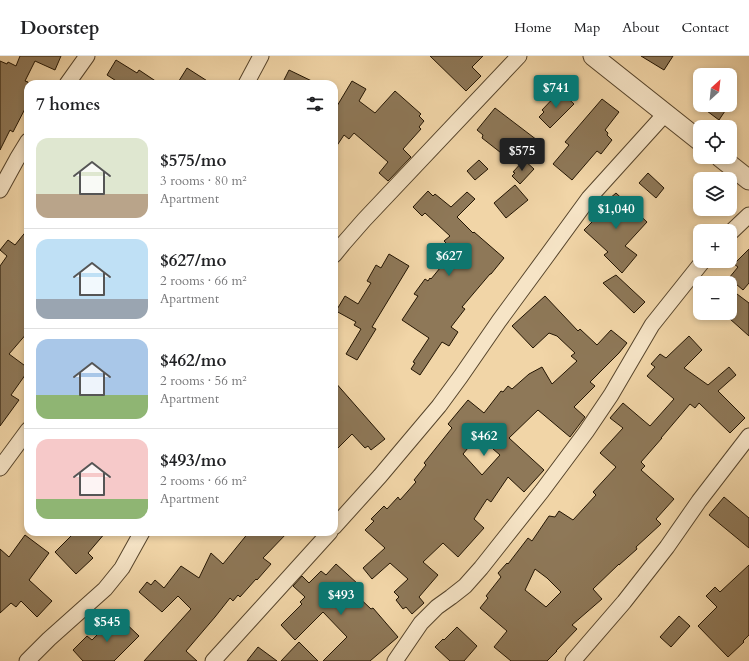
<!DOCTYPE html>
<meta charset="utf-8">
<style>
body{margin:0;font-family:Cardo,serif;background:#f2f2f2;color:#202124;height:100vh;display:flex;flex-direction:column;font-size:15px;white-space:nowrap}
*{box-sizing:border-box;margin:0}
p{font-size:13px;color:#757577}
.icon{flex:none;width:22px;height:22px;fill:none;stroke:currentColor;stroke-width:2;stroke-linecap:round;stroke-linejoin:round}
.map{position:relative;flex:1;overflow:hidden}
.side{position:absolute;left:24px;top:24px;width:314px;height:456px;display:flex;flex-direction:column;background:#fff;border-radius:12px;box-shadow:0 2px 6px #0003}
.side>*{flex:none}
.needle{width:26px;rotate:27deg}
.controls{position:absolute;left:693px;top:12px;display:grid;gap:8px}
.controls a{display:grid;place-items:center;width:44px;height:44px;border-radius:8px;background:#fff;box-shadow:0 2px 6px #0003;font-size:20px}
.price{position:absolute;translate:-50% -34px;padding:0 9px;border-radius:4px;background:#0f766e;color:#fff;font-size:13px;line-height:26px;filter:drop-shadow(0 1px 2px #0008)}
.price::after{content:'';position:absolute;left:50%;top:24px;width:12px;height:9px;margin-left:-6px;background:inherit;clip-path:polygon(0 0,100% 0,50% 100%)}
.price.selected{background:#222;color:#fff}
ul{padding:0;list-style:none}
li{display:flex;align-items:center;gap:12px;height:100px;padding:0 12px}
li+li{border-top:1px solid #e0e0e0}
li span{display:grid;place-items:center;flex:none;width:112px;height:80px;border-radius:12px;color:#555}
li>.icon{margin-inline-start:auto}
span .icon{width:48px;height:48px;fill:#fffc;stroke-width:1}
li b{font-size:17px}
h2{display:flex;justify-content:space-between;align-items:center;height:48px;padding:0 12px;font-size:17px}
header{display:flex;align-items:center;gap:24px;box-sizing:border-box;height:56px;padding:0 20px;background:#fff;border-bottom:1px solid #e0e0e0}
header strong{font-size:19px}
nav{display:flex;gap:22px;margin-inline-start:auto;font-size:14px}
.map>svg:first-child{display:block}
.building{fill:#8e7858;stroke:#221402;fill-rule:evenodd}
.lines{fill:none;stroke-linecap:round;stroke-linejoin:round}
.minor-casing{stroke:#56442b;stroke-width:17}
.tertiary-casing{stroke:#56442b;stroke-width:21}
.minor{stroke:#f6e4c6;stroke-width:15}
.tertiary{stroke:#f6e4c6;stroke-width:19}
</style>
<header>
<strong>Doorstep</strong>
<nav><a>Home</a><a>Map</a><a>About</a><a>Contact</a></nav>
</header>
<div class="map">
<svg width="749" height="605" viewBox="0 0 749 605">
<rect width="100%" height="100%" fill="#f1d5a7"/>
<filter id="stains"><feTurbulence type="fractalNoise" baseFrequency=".005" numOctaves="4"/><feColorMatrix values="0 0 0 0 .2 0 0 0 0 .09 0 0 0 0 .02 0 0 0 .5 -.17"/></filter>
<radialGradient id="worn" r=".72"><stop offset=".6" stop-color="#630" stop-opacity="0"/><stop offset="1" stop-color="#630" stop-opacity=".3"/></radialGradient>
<!-- building -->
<path class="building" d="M20,0h41l-6,14 -20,-9 -10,20 3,1v21l-15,29 -3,-2 -10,20v-89l7,3 1,-2 8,4z
M430,0h53l-11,11 9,9 -15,15z
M641,0h32l-9,14z
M116,4l21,13 2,-3 21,14h-39l-14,-9z
M187,12l25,16h-35z
M289,14l29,14h-36z
M352,25l14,8 -7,12 16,12 20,-22 26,23 -2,2 5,5 -5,6 2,2 -18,20 8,8 -23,24 -9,-8 9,-11 -34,-29 -5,6 -5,-4 -10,15v-39z
M560,35l14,13 -24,24 -11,-11 5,-5 -2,-2z
M602,43l17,13 -14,18 3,3 -1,2 5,5 -11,14 -4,-3 -25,29 -19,-16 16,-19 -4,-3z
M699,49h30l-10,15z
M495,52l42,32 -23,23 -32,-25 1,-3 -6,-5z
M479,104l9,9 -13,11 -8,-9z
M524,104l10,9 -14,15 -8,-8 3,-3 -2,-1z
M648,117l16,15 -8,10 -17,-15z
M515,129l13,15 -22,18 -12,-15z
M428,135l5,5 2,-2 16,13 16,-15 8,7 -18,18 16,16 1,-1 30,26 -13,16h-1l-28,33 3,2 -14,18 7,5 -9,14 -7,-4 -22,33 -9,-6 4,-6 -2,-1 16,-24 -27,-18 16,-24 -4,-2 11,-15 3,2 2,-3 1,1 23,-28 -10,-10 6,-5 -25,-23 -3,3 -9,-9z
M616,137l31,29 -22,24 12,9 -15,18 -18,-18 4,-3 -24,-22 19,-19 -6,-5 9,-10 3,3z
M28,173v103l-19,22 19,14v3l-17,24 8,5 -19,26v-160l7,-10 -7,-6 8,-10 7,5z
M749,193v34l-6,7 -14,-12 9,-11 -4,-3z
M389,198l20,12 -37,61 4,2 -19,31 -11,-6 15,-25 -7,-4 2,-3 -20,-11 9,-15 13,8 13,-21 -4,-2 9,-16 5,3z
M616,219l29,27 -11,11 -31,-30z
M737,238l12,9v33l-19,-17v-17z
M545,240l33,35 2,-2 17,16 14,-15 16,13 -8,10 -29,29 5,4 -21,21 11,10 -15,20 -32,-27 -29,28 35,32 -20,22 -16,-15 -17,25 -4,-3 -13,20 10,9 -26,29 -15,-14 -20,19 15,13 -19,22 5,6 -12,11 -6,-7 -3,2 -7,-9 3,-3 -5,-5 14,-13 -18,-16 -18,16 -9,-11 22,-20 -20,-18 9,-9 -3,-2 13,-13 3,3 11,-12 2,3 16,-18 -2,-2 12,-15 -2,-2 28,-35 -4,-4 20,-24 16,13 17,-22 2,1 5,-6 4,3 17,-15 13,-7 10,17 25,-23 -6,-5 4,-3 -18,-17 -8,-3 -16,15 -21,-22zM478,380l22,19 -18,20 -19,-21z
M689,280l13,14 -18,18 24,17 21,-18 7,8 -18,16 27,27 -15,15 -31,-30 -4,5 -5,-4 -29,34h1l-21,24 4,4 -4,4 33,29 -18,20 5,5 -25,23 1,2 -18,16v-1l-26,25 9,10 -30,26 5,4 -21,22h1l-10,10h-36l-17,-14 13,-16 -27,-23 8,-10 -2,-2 15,-19 -3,-4 9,-10 1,1 20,-26 4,3 17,-25 6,1 4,-6 14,9 23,-25 -3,-3 23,-25 -16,-14 23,-25 -13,-10 13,-15 27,23 24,-27 -27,-23 8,-9 -4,-3 9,-10 6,4zM535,513l12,9 14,14 -15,15 -21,-17z
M334,325l51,58 -14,11 -3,-4 -3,2 -13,-14 -18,18z
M724,441l25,21v30l-40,-33z
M75,476h31l-18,21 5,5 -17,16 -21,-22z
M249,476h39l-25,26 8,6 -14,16 -1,-1 -16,18 -2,-2 -5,6 -3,-3 -15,19 -29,34 11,10h-53l47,-52 -13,-13 -16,16 -23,-20 8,-10 4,3 4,-5 9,8 17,-22 18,12 12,-25 12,11z
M25,479l24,18 -20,27 23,21 -15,16 -16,-16 -5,6 -5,-4 -11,10v-64l9,8z
M336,508l22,20 -6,7 19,18 2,-1 25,29 -28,24h-47l24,-24 -24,-25 -28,28 -14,-15 21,-21 -2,-2 5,-5 -12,-11 9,-10 7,7 12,-12 5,4z
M749,509v70l-6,6 1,1 -16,15 -30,-31 19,-19 -11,-11 9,-9 5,5z
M117,559l22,21 -25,25h-31l-10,-11 14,-14 5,4z
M679,560l11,10 -19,21 -11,-10z
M457,571l20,19 -13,15h-14l-15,-14 8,-8 1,1z
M299,586l19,19h-37z
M258,591l19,14h-30z"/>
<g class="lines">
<!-- minor casing -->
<g class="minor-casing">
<path id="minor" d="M67,28l20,-28
M246,28l15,-28
M0,134l17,-31 11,-18
M730,177l19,-18
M334,199l9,-11 21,-24 155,-164
M0,412l28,-38
M334,471l46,-51 59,-70 22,-30 38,-55 47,-64 43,-59 76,-84
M27,605l22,-22 56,-50 17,-21 20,-36
M213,605l117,-129
M395,605l26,-38 16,-16 14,-10 14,-11 16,-18 61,-77 44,-59 25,-37 41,-70 51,-64
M573,605l51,-59 43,-55 32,-46 50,-65"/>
</g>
<!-- tertiary casing -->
<g class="tertiary-casing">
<path id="tertiary" d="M593,0l107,85
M720,101l29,23"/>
</g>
<!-- minor -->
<use href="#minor" class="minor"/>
<!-- tertiary -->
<use href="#tertiary" class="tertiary"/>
</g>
<rect width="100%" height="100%" filter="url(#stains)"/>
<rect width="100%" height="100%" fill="url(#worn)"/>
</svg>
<div class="controls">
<a><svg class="needle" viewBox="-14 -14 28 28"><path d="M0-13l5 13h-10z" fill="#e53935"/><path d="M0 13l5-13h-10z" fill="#757577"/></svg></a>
<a><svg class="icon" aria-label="locate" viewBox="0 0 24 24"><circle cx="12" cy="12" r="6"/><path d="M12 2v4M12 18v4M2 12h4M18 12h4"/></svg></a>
<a><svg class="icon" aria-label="layers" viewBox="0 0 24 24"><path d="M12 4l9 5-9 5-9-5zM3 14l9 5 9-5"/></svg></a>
<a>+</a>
<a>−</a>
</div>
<b class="price" style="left:556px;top:53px">$741</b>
<b class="price selected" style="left:522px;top:116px">$575</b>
<b class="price" style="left:616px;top:174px">$1,040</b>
<b class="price" style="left:449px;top:221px">$627</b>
<b class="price" style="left:484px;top:401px">$462</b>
<b class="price" style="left:341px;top:560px">$493</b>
<b class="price" style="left:107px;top:587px">$545</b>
<section class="side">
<h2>7 homes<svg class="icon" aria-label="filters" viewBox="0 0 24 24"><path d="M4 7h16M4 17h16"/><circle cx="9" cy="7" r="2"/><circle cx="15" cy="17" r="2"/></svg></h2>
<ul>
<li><span style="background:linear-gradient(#dfe7d0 70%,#b9a48a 0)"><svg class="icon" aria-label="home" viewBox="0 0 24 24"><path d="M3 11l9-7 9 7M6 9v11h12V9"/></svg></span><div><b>$575/mo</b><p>3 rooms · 80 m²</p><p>Apartment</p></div></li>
<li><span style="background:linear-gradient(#bfe0f5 75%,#9aa5b1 0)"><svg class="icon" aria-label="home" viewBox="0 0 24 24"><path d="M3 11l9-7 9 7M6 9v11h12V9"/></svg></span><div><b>$627/mo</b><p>2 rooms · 66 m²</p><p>Apartment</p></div></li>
<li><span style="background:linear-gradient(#a9c7e8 70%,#8fb573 0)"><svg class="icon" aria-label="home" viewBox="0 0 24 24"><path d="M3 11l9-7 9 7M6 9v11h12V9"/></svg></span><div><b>$462/mo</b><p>2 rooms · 56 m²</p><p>Apartment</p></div></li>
<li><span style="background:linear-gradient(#f6c9c9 75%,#8fb573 0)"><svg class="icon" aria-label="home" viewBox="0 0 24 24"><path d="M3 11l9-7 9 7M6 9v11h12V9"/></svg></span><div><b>$493/mo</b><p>2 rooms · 66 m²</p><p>Apartment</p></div></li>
</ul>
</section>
</div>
